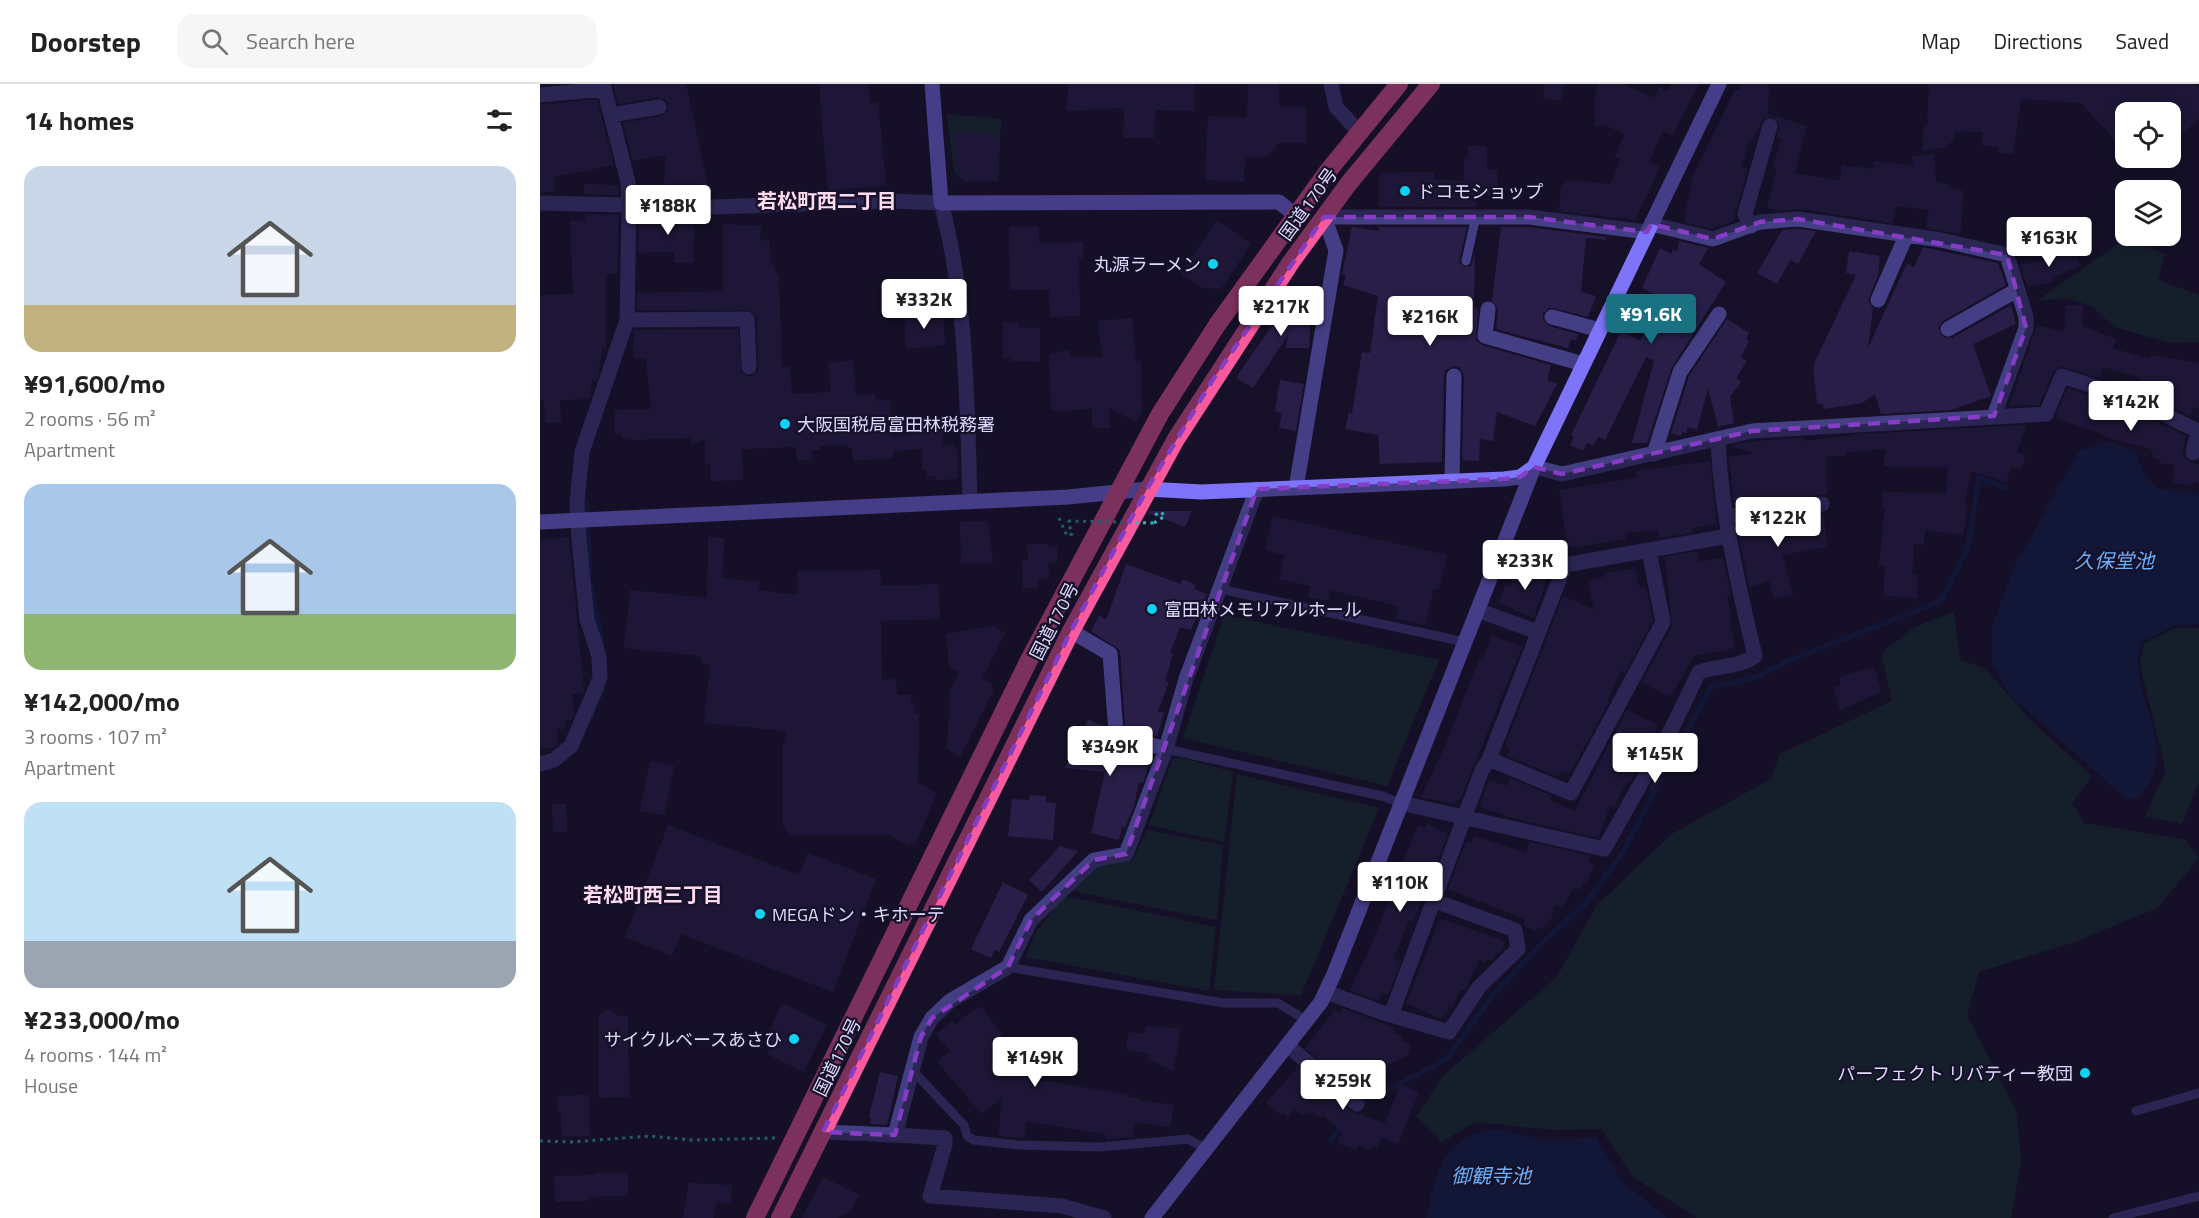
<!DOCTYPE html>
<meta charset="utf-8">
<style>
body{margin:0;font-family:"Titillium Web","Noto Sans JP",sans-serif;background:#f6f6f6;color:#222;height:100vh;display:flex;flex-direction:column;font-size:22px;white-space:nowrap}
*{box-sizing:border-box;margin:0}
p{font-size:20px;color:#767676}
.icon{flex:none;width:33px;height:33px;fill:none;stroke:currentColor;stroke-width:2;stroke-linecap:round;stroke-linejoin:round}
.map{position:relative;flex:1;overflow:hidden}
.sheet{display:flex;flex-direction:column;background:#fff;width:540px}
.sheet>*{flex:none}
.buttons{position:absolute;left:1575px;top:18px;display:grid;gap:12px}
.buttons a{display:grid;place-items:center;width:66px;height:66px;border-radius:12px;background:#fff;box-shadow:0 3px 15px #0003;font-size:30px}
.price{position:absolute;translate:-50% -51px;padding:0 14px;border-radius:6px;background:#fff;color:#222;font-size:20px;line-height:39px;filter:drop-shadow(0 2px 3px #0008)}
.price::after{content:'';position:absolute;left:50%;top:36px;width:18px;height:14px;margin-left:-9px;background:inherit;clip-path:polygon(0 0,100% 0,50% 100%)}
.price.active{background:#187281;color:#fff}
ul{padding:0;list-style:none}
li{display:grid;align-content:center;gap:12px;height:318px;padding:0 24px}
li span{display:grid;place-items:center;height:186px;border-radius:18px;color:#555}
li>.icon{margin-inline-start:auto}
span .icon{width:108px;height:108px;fill:#fffc;stroke-width:1}
li b{font-size:26px}
h2{display:flex;justify-content:space-between;align-items:center;height:72px;padding:0 24px;font-size:26px}
header{display:flex;align-items:center;gap:36px;box-sizing:border-box;height:84px;padding:0 30px;background:#fff;border-bottom:2px solid #e0e0e0}
header strong{font-size:28px}
nav{display:flex;gap:33px;margin-inline-start:auto;font-size:21px}
.search{width:420px;height:54px;background:#f6f6f6;display:flex;align-items:center;gap:15px;box-sizing:border-box;padding:0 21px;border-radius:18px;color:#767676;font-size:22px}
main{display:flex;flex:1;min-height:0}
.map>svg:first-child{display:block}
.green{fill:#143131}
.water{fill:#0f2149}
.lines{fill:none;stroke-linecap:round;stroke-linejoin:round}
.stream{stroke:#0f2149;stroke-width:5}
.building{fill:#281e48}
.path{stroke:#35b6b4;stroke-width:3;stroke-dasharray:3 4.5;stroke-linecap:butt}
.lane{stroke:#443e85;stroke-width:9}
.street{stroke:#443e85;stroke-width:15}
.secondary{stroke:#7e74fa;stroke-width:15}
.highway{stroke:#f9599d;stroke-width:18}
.path-bridge{stroke:#35b6b4;stroke-width:3;stroke-dasharray:3 4.5;stroke-linecap:butt}
.marked{fill:none;stroke:#853dc5;stroke-width:4.5;stroke-dasharray:12 8;stroke-linejoin:round}
.poi-dot{fill:#0cd3f6;stroke:#161128;stroke-width:2}
.labels{text-anchor:middle;dominant-baseline:central;stroke-width:4.5;stroke-linejoin:round;paint-order:stroke}
.poi-label{font-size:18px;fill:#dfd9fe;stroke:#161128;text-anchor:start}
.street-label{font-size:18px;fill:#dfd9fe;stroke:#161128}
.neighbourhood-label{font-size:20px;font-weight:bold;fill:#fedbef;stroke:#161128}
.water-label{font-size:20px;font-style:italic;fill:#6bb0fa;stroke:#161128}
</style>
<header>
<strong>Doorstep</strong>
<div class="search"><svg class="icon" aria-label="search" viewBox="0 0 24 24"><circle cx="10" cy="10" r="6"/><path d="M15 15l6 6"/></svg>Search here</div>
<nav><a>Map</a><a>Directions</a><a>Saved</a></nav>
</header>
<main>
<section class="sheet">
<h2>14 homes<svg class="icon" aria-label="filters" viewBox="0 0 24 24"><path d="M4 7h16M4 17h16"/><circle cx="9" cy="7" r="2"/><circle cx="15" cy="17" r="2"/></svg></h2>
<ul>
<li><span style="background:linear-gradient(#c9d6e8 75%,#c2b280 0)"><svg class="icon" aria-label="home" viewBox="0 0 24 24"><path d="M3 11l9-7 9 7M6 9v11h12V9"/></svg></span><div><b>¥91,600/mo</b><p>2 rooms · 56 m²</p><p>Apartment</p></div></li>
<li><span style="background:linear-gradient(#a9c7e8 70%,#8fb573 0)"><svg class="icon" aria-label="home" viewBox="0 0 24 24"><path d="M3 11l9-7 9 7M6 9v11h12V9"/></svg></span><div><b>¥142,000/mo</b><p>3 rooms · 107 m²</p><p>Apartment</p></div></li>
<li><span style="background:linear-gradient(#bfe0f5 75%,#9aa5b1 0)"><svg class="icon" aria-label="home" viewBox="0 0 24 24"><path d="M3 11l9-7 9 7M6 9v11h12V9"/></svg></span><div><b>¥233,000/mo</b><p>4 rooms · 144 m²</p><p>House</p></div></li>
</ul>
</section>
<div class="map">
<svg width="1659" height="1134" viewBox="0 0 1659 1134">
<rect width="100%" height="100%" fill="#161128"/>
<!-- green -->
<path class="green" d="M407,30l54,5 -3,62h-33l-11,-8z
M1585,155l40,15 -7,26 41,15v47l-28,1 -57,-16 -22,-21 -26,-8 -29,3z
M1414,528l6,48 26,9 43,50 63,57 -20,27 12,20 102,17 13,18 -42,50 -80,33 -98,31 -12,44 49,94 5,51 -10,57h-314l-64,-41 -32,-48 -46,1 -80,-8 -33,20 -26,-25 26,-40 115,-100 39,-71 76,-72 99,-55 9,-25 112,-53 -11,-48 34,-26z
M684,531l215,45 -52,126 -204,-48z
M1636,544h23v153l-17,43 -37,-8 21,-45 -26,-107 4,-20z
M639,673l54,15 -9,70 -75,-17 23,-65z
M697,690l142,34 -78,187 -87,-5z
M607,746l76,15 -6,75 -149,-30c24,-25 30,-28 64,-29z
M524,812l152,31 -7,64 -183,-34 9,-24z"/>
<!-- water -->
<path class="water" d="M1568,358l28,10c13,41 23,39 63,41v131l-24,1 -34,18c-1,7 -4,15 -3,23 3,50 41,87 0,132l-12,1 -116,-104 -18,-33v-35l23,-61 64,-115z
M959,1046l51,11 46,-4 26,45 45,36h-241c11,-46 17,-86 73,-88z"/>
<g class="lines">
<!-- stream -->
<path class="stream" d="M46,419l4,70
M50,499l12,58
M49,637l14,-33
M819,1021l88,-46 45,-63 52,-55 43,-39 35,-49 89,-166 43,-9 39,-19 148,-58 27,-54 11,-70 26,11
M790,1057l12,-16"/>
</g>
<!-- building -->
<path class="building" d="M73,0h73l21,97 -1,16 -68,-1v-11h26l2,-30 -33,6 -10,-38 38,-7 7,-5v-6l-2,-5 -8,-3 -40,7z
M279,0h49l2,19 8,-1 8,83 -58,6z
M528,0h127v27l-39,-1 -2,28h-31l1,-30 -57,3z
M708,0h31v22l27,1v36h-27l-11,13 -23,2 -1,24 -39,-2 3,-64 39,2z
M1005,0h19l-3,17 -18,-3z
M1058,0h25l31,14 5,-11 9,4 3,-7h28l-27,52 -9,-5 -14,31 11,5 -25,53 -76,-9 2,-23 4,-8 46,4 9,-25 -5,-3 10,-22 -18,-8 -12,-1v-17l-2,-1z
M1201,0h28l-1,30 38,12 -11,48 45,6 2,-15 31,4 1,-8 39,5 -1,-10 22,-2 2,28 15,4 -1,3 14,2 -4,43 -34,-6 3,-18 -33,-4 -4,17 -93,-14 -21,2 -11,-3 10,-39 -4,-1 8,-29 -4,-1 2,-15 -7,-6 -9,2 -11,22 -3,-1 -8,28 7,1 -15,52 -21,8 -28,-7 8,-44 43,-88h5z
M1389,0h266l4,4v31l-29,26v-33h-44v40l-45,-49 -60,-4 -8,55 -15,-2v-5l-16,-2 1,-13 -28,-1 -1,9 -10,8 -22,3 2,-26 3,1z
M57,15l17,66 -60,12 2,14 -16,2v-88z
M422,45l38,8 -3,43 -31,2 -9,-11 -3,-39h8z
M928,62h19v24h10v25h-21v12h-97v-34l55,-1v7l30,2v-24h4z
M44,100l34,1 1,10 -35,-1z
M45,130l34,1 -2,59h-11v75h-4l-4,26 -2,6 -4,-1 -2,19 -30,1 1,22 -16,1 -1,-23h-4v-105l33,-1 -3,-73h15z
M99,131l56,1 -2,47h-19v-11l-36,1z
M677,136l34,24 -30,45 -18,-1 -22,-14z
M183,140l38,2 -1,14 9,1 2,20 1,5h3v7l4,1 3,93 8,-1 2,28 39,-2 -3,-29 25,-3 3,35 19,-1v7l15,-1 2,36 51,-5v15l11,-1v4h4v30l-22,1v-4h-9v-7h-5v-20l-29,2v7l-40,3 -1,-13h-4v-3l-29,1 1,4h-8l1,10 -16,1 -1,-14 -54,2 1,31 -32,1v-17h-6v-25l-13,5 -2,-6 -59,2 -9,-2v-4l-7,1v-25l36,-1 -5,-51h-13l1,-28 104,-1 3,43 8,5 9,-6 -1,-52 -6,-9h-114v-17l86,-2z
M469,143h30v16l44,-1 1,18h-5l1,56 -30,1 -1,-27h-39z
M812,143l27,4v-4h88l-8,35 5,5 7,-1 4,-15 -1,57 4,1 -2,31 6,5 69,20 -4,15 10,4 -22,42 -38,-14 -4,29 -13,-2 -1,22 -17,-1 2,-84 -4,-8 -6,-2 -8,4 -2,6 -2,86 -62,2 -2,-29 -33,-6 4,-17 3,1 10,-61 8,1 8,-57 -35,-11 3,-9 -4,-2z
M961,143h27l78,10v3l-20,-2 -5,54 15,4 -8,21 -34,-9h-5l-6,6v6l6,6 29,8 -2,6 -5,-1 -3,9 -72,-19 2,-20 -6,-8z
M1258,145l18,2 -18,33 -8,-4 -13,24 -20,-11 25,-43z
M1139,157l29,7 -9,16 27,18 -54,85 -25,76h-15l22,-82 -8,-4 -41,83 -7,-3 -5,9 -6,-3 -4,8 -13,-6 4,-8 -3,-2 50,-104 19,10 7,-11 8,5 20,-31 -33,-16 18,-40 11,6 2,-5 4,2z
M1383,163l75,16 8,22 -63,36 -5,7 5,9 9,1 59,-33 5,19 -43,20 18,52 -40,14 -70,4 -6,-20 -13,9 -38,6 -1,-5h-6l-4,-38 43,-91 -10,-2 3,-22 31,5 -2,20 -10,24 5,8 -5,40 39,-85 7,4z
M1532,163l9,18 -29,13 1,4 -26,5 -7,-22 31,-6z
M772,208l-3,56h-23l2,-13 -35,53 -17,-10 55,-81z
M1526,221l17,1 -1,20 34,13 -3,9 35,11 5,-4 46,8v44l-7,2 -1,7 -53,-25 3,-13 -38,-11 -4,11 -38,-12 -8,6 -14,33 -30,1 28,-81 27,7z
M364,229l39,1 2,31 -39,4z
M592,234l4,45h5l1,48 -6,11 -27,-14 1,20h-18v-19l-41,2 -2,-56 19,-5 3,8 31,-1 -4,-36z
M1187,235l22,14 -3,6 3,2 -8,16 6,4 -11,17 5,4 -11,15 4,26 -16,4 -10,-39 -11,42 -9,-3 -2,6 -4,-1 -1,4 -10,-3 18,-57z
M463,238l16,1v4l21,1v34l-29,-1v-4h-8z
M740,296l24,4 -8,47 -17,-3 3,-15 -7,-2z
M1527,304l28,9 -2,8 39,9 1,-4 53,26 -4,18 5,6 12,5v18l-6,-1v4l-21,-4 3,-17 -15,-2v-3l-6,-2 -3,-9 -46,-12v-2l-48,-16v-5z
M1486,341l-9,27 9,3 -5,14 -10,-3 -5,16 -35,-11 -7,34h4l-5,30 -38,-5 -1,15 -10,-1 -2,30 6,1 -1,23 -34,-2 2,-29 -6,-1 6,-59h-3l1,-15 63,2 2,-27 -64,-1 1,-17 -39,3v3l-20,2 1,37 -93,12 -5,-49 25,-4 -24,-7 23,-5 51,-3v3l57,-7z
M1170,377l7,63 -25,4 1,4 -31,6 -3,-1 -1,-7 -33,3 1,6 -58,9 -9,-58 77,-12 -1,-7z
M609,427h43l-7,16 -37,-14z
M1284,430l3,33 -45,8 11,39 -19,5 -5,-18 -20,6 -12,-62z
M733,432l174,39 -8,35 -5,-1 -9,36 -30,-7 3,-12 -68,-16 -2,11 -20,-4 3,-11 -32,-7 5,-24 -19,-5z
M448,437l5,41 -32,1 -1,-41z
M29,453l15,153 -1,3 -11,1 2,21 -2,5h-7l1,8 -9,1 1,15 -5,4 -13,1v-209z
M168,453l16,1 -1,40 37,4 -1,8 38,5v-24l83,-1 1,16 58,-2 1,35 -59,2 1,59 14,-1 1,16h14v8h4v11h4l-1,68 19,11 -22,52 -4,-2 -3,3 -20,-11h-99l-6,-10v-80l4,-14 -83,-8 6,-59 -9,-1 -1,-7 -76,-8 6,-58 77,8z
M487,460h22v3h8v16h-9l1,16h-11l-1,9h-14l-1,-28h6z
M1157,467l2,11 24,-4 8,37 -4,1 4,22h-2l6,30 -41,8 -24,41 -28,-15 30,-56 -7,-69z
M980,479l24,8 -1,2 5,2 -14,43 -36,-15 8,-19 5,2z
M586,480l55,20 1,-5 14,6 -2,4 13,5 -16,36 -11,-3 -10,26 3,1 -8,27 4,1 -11,29 6,2 -7,23 -32,-10 -5,-76 -29,-19 8,-16 7,5z
M1095,485l5,20 6,-1 7,32 -28,53 -4,-3 -14,31 2,1 -39,72 -9,-3 -2,6 -52,-21 3,-7 -5,-3 58,-150 31,14 -6,-30 16,-3 -1,-4z
M453,542l12,7 -23,46 11,5 -2,4 3,1 -34,68 -13,-8 3,-58 9,-19 -10,-5 -3,-33z
M952,551l30,12 -62,153 -3,-1 -2,5 -34,-7 25,-53 33,-85 3,2z
M1334,583l7,25 -42,19 -5,-23 6,-2v-9z
M1087,626l31,15 -28,58 -3,-2 -13,27 -4,-2 -12,32 -85,-20 -34,-11 10,-27 18,6 3,-8 42,18 -2,4 25,11z
M548,635l18,9 2,10 13,8 30,9 -7,25 -1,3 -4,-1 -5,24 -9,22 -3,-1 -3,13 -28,-7 14,-61 -40,-4z
M110,677l24,5 -9,49 -25,-4z
M1116,692l5,3 -8,13 -4,-3z
M490,711l16,1v6l10,1 -3,37 -45,-4 4,-37 17,1z
M12,720h14l1,28h-14z
M887,740l21,10 -35,88 -4,-2 -15,38 7,3 -13,34 -6,-2 -3,8 -29,-11 21,-44 44,-114 3,-7 7,4z
M128,741l131,50 9,-22 68,26 -43,113 -152,-58 -9,22 -47,-19z
M934,752l52,17 4,-11 61,14 -3,6 6,2 -7,19 -4,-1 -3,8 -6,-3 -12,21 -7,-3 -4,14 -9,9 -4,-1 -2,4 -12,-5v-7l-76,-30 18,-47 6,-1z
M520,762l18,5 -36,41 -13,-12z
M463,798l25,13 -29,57 -4,-2 -4,8 -20,-9z
M900,835l65,22 -4,11 -6,2 -3,7 -5,-2 -1,4 -7,-3 -14,30h-5l-7,17 -3,-1 -3,8 -3,-2 -3,7 -35,-16z
M242,919l45,22 -23,47 -37,-18 6,-11 -5,-2 5,-19z
M440,922l23,29 -8,5 33,38 102,17v2l9,1 -1,2 36,5 -4,22 -35,-5 -2,15 -27,2 1,-4 -81,-14 -2,17 -25,-2 2,-38 -19,16 -45,-52 13,-11 -14,-17 17,-14 3,4z
M802,924l52,20 -1,5 10,3 -2,5 10,3 -3,11 -39,20 -6,-2 -2,6 -19,-4 -2,2 -35,-29 30,-38 5,4z
M63,927h10l5,5h10l1,81 -30,1v-82z
M606,942l35,2 -8,43 -26,-12 2,-5 -23,-5 3,-17 16,2z
M758,983l53,44 34,12 16,-39 18,8 -21,52 -17,-7 -4,11 -5,-2 -1,4 -13,-5 -2,5 -18,-7 4,-12 -19,-15 -2,2 -9,-6 -2,3 -4,-3 -3,4 -9,-7 -6,8 -6,-5 -1,3 -15,-12z
M340,988l18,4 -11,49 -17,-1 1,-6 -2,-1z
M49,1011l1,41h-28l-1,-25h-3l-1,-15z
M55,1089h33v23l-41,1v4l-32,1 -1,-26 41,-1z
M283,1093l36,18 -8,15 -13,8h-36z
M149,1099l43,2 -1,18h-15l-3,15h-30z"/>
<g class="lines">
<!-- path -->
<path class="path" d="M519,434l8,18 5,-2 -4,-13
M614,439l11,-7 -4,-4 -6,3
M0,1057l31,1 79,-6 42,4 84,-2"/>
<!-- lane -->
<path class="lane" d="M926,177l10,-45
M680,505l245,53
M626,665l216,47 19,7
M468,883l216,36h54l28,17
M372,986l52,55 3,11 7,4 44,5 82,2 88,-8 18,10
M1596,1027l63,-18
M1573,1134l86,-22"/>
<!-- street -->
<path class="street" d="M791,0l5,23 23,25
M0,11l64,-6
M71,31l48,-8
M0,119l173,4 180,-6 48,2c26,97 26,199 29,299
M1111,140l62,15 47,-17 38,-3 143,21 66,15 19,62v11l-32,88
M1211,142l-6,-12 25,-88
M1338,216l28,-64
M948,225l-3,27 98,28
M1012,233l48,13
M87,236l120,-1 2,48
M1408,245l69,-39
M1114,370l26,-82 39,-58
M994,383l28,7 190,-43 294,-17 16,-38 73,24 63,31 -5,22
M912,397l2,-105
M756,404l40,-238 -12,-33h205l118,15
M1186,433l96,-13
M937,526l61,22
M531,547l39,23 6,78 10,6 40,11
M949,675l82,34 92,-171 -14,-71
M0,680l14,-4 17,-14 29,-68 -1,-22 -12,-37 -8,-79 -2,-38 5,-50 45,-132 2,-112 -1,-26 -25,-98
M861,719l203,46 68,-121 27,-56c20,-7 39,-4 56,-16 -17,-72 -34,-143 -37,-217
M786,908l55,20 68,20 30,-45 39,-38 -3,-19 -80,-29
M851,931l91,-245 7,-11 76,-194 163,-29
M747,961l70,59
M283,1048l72,3
M564,1134l-42,-12 -132,-10 15,-51v-7l-50,-3 26,-98 11,-19 18,-17 58,-34 23,-47 63,-60 32,-6 40,-105 20,-70 71,-190"/>
<!-- secondary -->
<path class="secondary" d="M392,0l9,119 338,-1 17,14
M0,438l528,-25 79,-8 54,3 303,-13 16,-2 14,-10
M612,1134l169,-216 13,-28 200,-507 185,-383"/>
<!-- highway -->
<path class="highway" d="M215,1134l273,-556 132,-248 57,-89 111,-154 71,-87
M240,1134l291,-587 105,-192 115,-177 58,-79 82,-99"/>
<!-- path-bridge -->
<path class="path-bridge" d="M528,437l86,2"/>
</g>
<!-- marked area -->
<path d="M0 0H1659V1134H0ZM784,133h205l118,15 4,-8 62,15 47,-17 38,-3 209,36 19,73 -32,88 -242,15 -190,43 -28,-7 -14,10 -16,2 -247,10 -131,365 -32,6 -63,60 -23,47 -76,51 -11,19 -26,98 -72,-3 248,-501 76,-142 65,-108z" fill="#161128" fill-opacity=".55" fill-rule="evenodd"/>
<path class="marked" d="M784,133h205l118,15 4,-8 62,15 47,-17 38,-3 209,36 19,73 -32,88 -242,15 -190,43 -28,-7 -14,10 -16,2 -247,10 -131,365 -32,6 -63,60 -23,47 -76,51 -11,19 -26,98 -72,-3 248,-501 76,-142 65,-108z"/>
<!-- markers -->
<g class="poi-dot">
<circle cx="865" cy="107" r="6"/>
<circle cx="673" cy="180" r="6"/>
<circle cx="245" cy="340" r="6"/>
<circle cx="612" cy="525" r="6"/>
<circle cx="220" cy="830" r="6"/>
<circle cx="254" cy="955" r="6"/>
<circle cx="1545" cy="989" r="6"/>
</g>
<g class="labels">
<!-- poi labels -->
<g class="poi-label">
<text x="877" y="107">ドコモショップ</text>
<text x="661" y="180" text-anchor="end">丸源ラーメン</text>
<text x="257" y="340">大阪国税局富田林税務署</text>
<text x="624" y="525">富田林メモリアルホール</text>
<text x="232" y="830">MEGAドン・キホーテ</text>
<text x="242" y="955" text-anchor="end">サイクルベースあさひ</text>
<text x="1533" y="989" text-anchor="end">パーフェクト リバティー教団</text>
</g>
<!-- street labels -->
<g class="street-label">
<text transform="translate(768 120) rotate(-54)">国道170号</text>
<text transform="translate(514 537) rotate(-63)">国道170号</text>
<text transform="translate(297 973) rotate(-64)">国道170号</text>
</g>
<!-- neighbourhood labels -->
<g class="neighbourhood-label">
<text x="287" y="116">若松町西二丁目</text>
<text x="113" y="810">若松町西三丁目</text>
</g>
<!-- water labels -->
<g class="water-label">
<text x="1574" y="476">久保堂池</text>
<text x="951" y="1091">御観寺池</text>
</g>
</g>
</svg>
<div class="buttons">
<a><svg class="icon" aria-label="locate" viewBox="0 0 24 24"><circle cx="12" cy="12" r="6"/><path d="M12 2v4M12 18v4M2 12h4M18 12h4"/></svg></a>
<a><svg class="icon" aria-label="layers" viewBox="0 0 24 24"><path d="M12 4l9 5-9 5-9-5zM3 14l9 5 9-5"/></svg></a>
</div>
<b class="price" style="left:128px;top:152px">¥188K</b>
<b class="price" style="left:1509px;top:184px">¥163K</b>
<b class="price" style="left:384px;top:246px">¥332K</b>
<b class="price" style="left:741px;top:253px">¥217K</b>
<b class="price active" style="left:1111px;top:261px">¥91.6K</b>
<b class="price" style="left:890px;top:263px">¥216K</b>
<b class="price" style="left:1591px;top:348px">¥142K</b>
<b class="price" style="left:1238px;top:464px">¥122K</b>
<b class="price" style="left:985px;top:507px">¥233K</b>
<b class="price" style="left:570px;top:693px">¥349K</b>
<b class="price" style="left:1115px;top:700px">¥145K</b>
<b class="price" style="left:860px;top:829px">¥110K</b>
<b class="price" style="left:495px;top:1004px">¥149K</b>
<b class="price" style="left:803px;top:1027px">¥259K</b>
</div>
</main>
